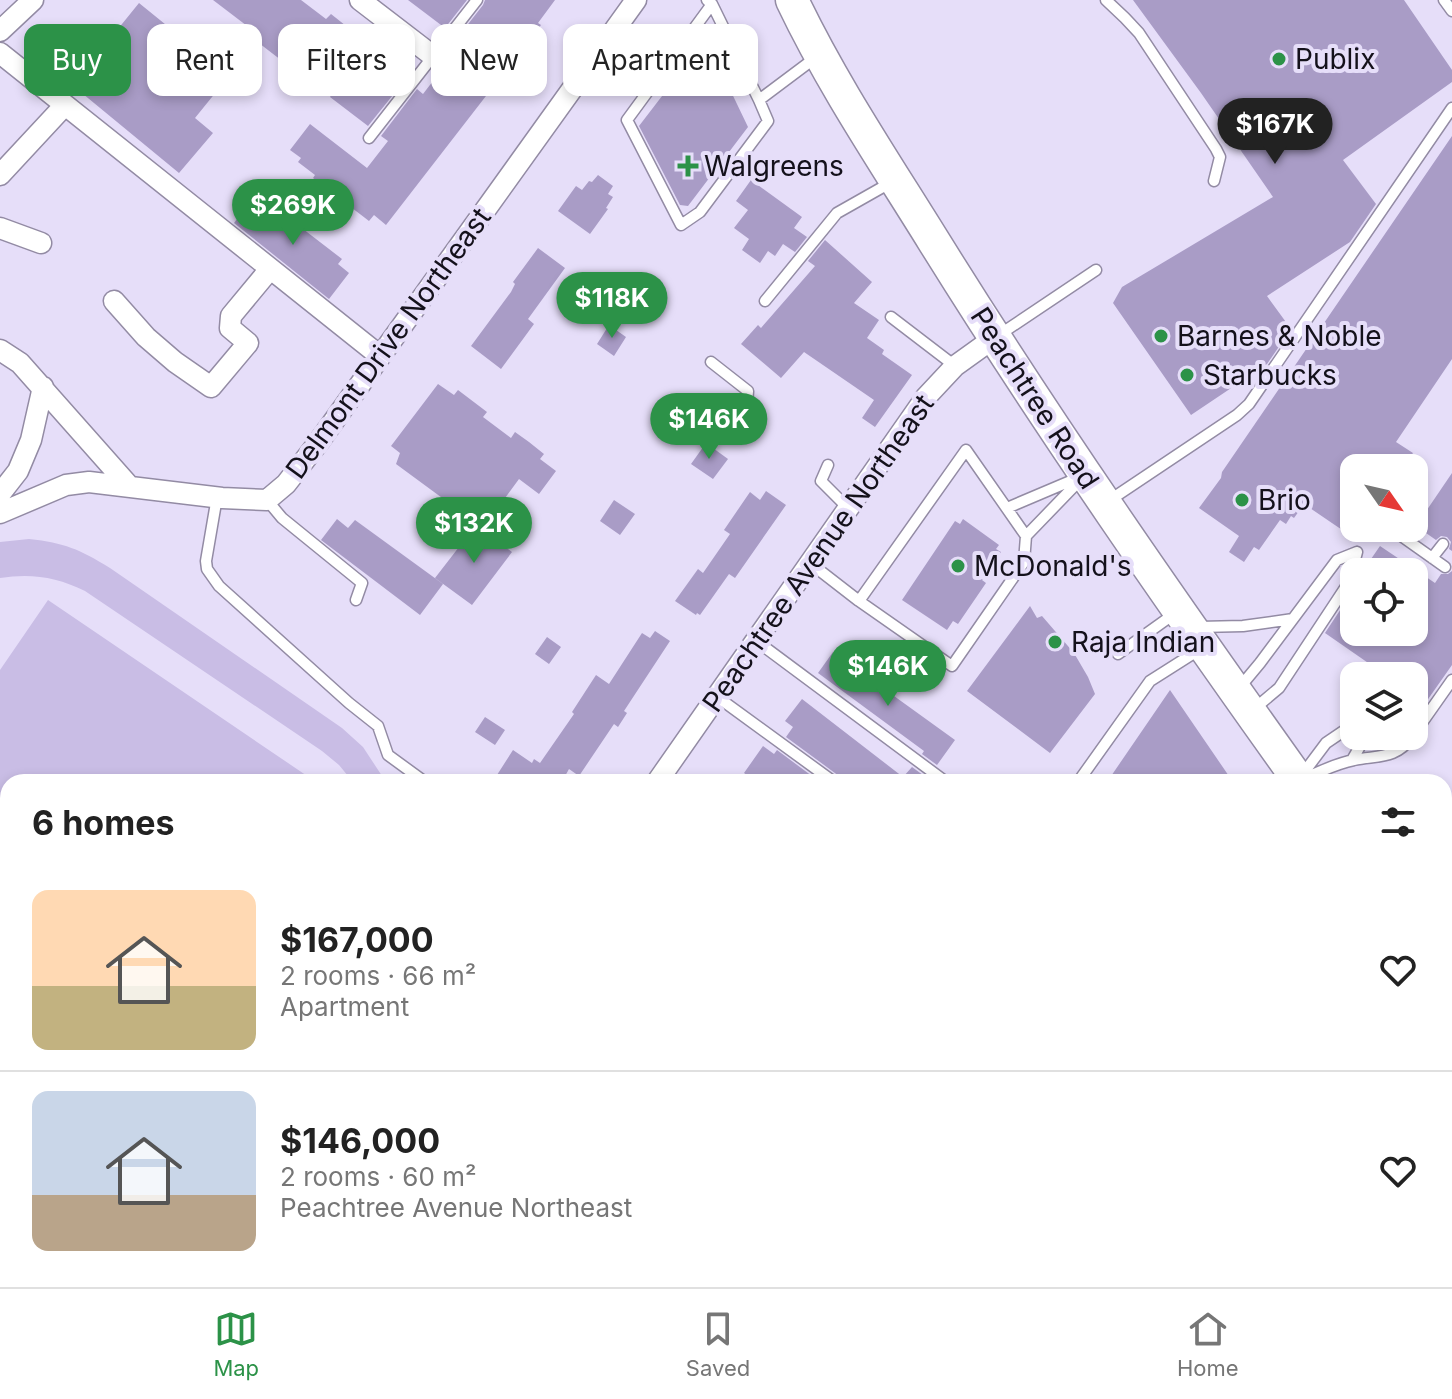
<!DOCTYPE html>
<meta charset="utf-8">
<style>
body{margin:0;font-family:Inter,sans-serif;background:#f2f2f2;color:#222;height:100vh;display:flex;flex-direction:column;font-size:30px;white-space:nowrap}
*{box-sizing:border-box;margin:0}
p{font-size:26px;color:#767676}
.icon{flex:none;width:44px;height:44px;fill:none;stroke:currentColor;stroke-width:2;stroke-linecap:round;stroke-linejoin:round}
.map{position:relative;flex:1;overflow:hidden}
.sheet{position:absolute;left:0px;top:774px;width:1452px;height:514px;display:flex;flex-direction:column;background:#fff;border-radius:24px 24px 0 0;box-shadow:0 4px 12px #0003}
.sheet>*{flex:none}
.top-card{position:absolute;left:24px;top:24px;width:800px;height:72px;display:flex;gap:16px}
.needle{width:52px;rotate:124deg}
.buttons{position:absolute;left:1340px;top:454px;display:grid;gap:16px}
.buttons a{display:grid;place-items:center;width:88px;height:88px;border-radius:16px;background:#fff;box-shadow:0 4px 12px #0003;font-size:40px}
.price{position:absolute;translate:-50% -68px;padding:0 18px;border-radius:28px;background:#2c9248;color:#fff;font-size:26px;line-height:52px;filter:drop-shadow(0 2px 4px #0008)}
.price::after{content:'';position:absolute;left:50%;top:48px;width:24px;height:18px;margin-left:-12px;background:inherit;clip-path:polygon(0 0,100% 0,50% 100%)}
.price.active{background:#222;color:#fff}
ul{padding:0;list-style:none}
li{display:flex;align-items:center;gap:24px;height:200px;padding:0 32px}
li+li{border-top:2px solid #e0e0e0}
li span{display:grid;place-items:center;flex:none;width:224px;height:160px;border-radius:16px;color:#555}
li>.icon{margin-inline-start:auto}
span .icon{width:96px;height:96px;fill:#fffc;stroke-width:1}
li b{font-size:34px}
h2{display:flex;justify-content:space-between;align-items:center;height:96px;padding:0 32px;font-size:34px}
.pill{padding:0 28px;border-radius:16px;background:#fff;box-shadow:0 4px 12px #0003;font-size:28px;line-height:72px}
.pill.active{background:#2c9248;color:#fff}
.tabs{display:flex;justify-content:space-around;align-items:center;height:112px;border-top:2px solid #e0e0e0;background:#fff;font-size:22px;color:#767676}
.tabs a{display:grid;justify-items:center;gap:4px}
.tabs .active{color:#2c9248}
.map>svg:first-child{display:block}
.green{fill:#c9bde5}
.building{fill:#a99cc6}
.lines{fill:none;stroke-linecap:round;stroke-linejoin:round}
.service-casing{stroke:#938ba4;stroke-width:13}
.minor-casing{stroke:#938ba4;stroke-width:23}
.tertiary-casing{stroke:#938ba4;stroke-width:27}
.trunk-casing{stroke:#938ba4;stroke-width:35}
.service{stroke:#fff;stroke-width:10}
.minor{stroke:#fff;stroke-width:20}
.tertiary{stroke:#fff;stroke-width:24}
.trunk{stroke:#fff;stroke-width:32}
.poi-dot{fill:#2c9248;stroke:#e6def9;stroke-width:3}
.labels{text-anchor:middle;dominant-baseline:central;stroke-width:8;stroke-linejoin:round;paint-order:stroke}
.poi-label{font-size:28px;fill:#14111b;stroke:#e6def9;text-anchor:start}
.street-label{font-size:28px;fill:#14111b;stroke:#e6def9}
</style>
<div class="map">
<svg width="1452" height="1287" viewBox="0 0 1452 1287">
<rect width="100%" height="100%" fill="#e6def9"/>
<!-- green -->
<path class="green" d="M29,539c36,4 50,10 81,29l232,160 21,19 23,35h-33l-14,-17 -17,-14 -237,-160c-28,-14 -54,-18 -85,-13v-36z
M48,600l268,182h-308v28l-8,-6v-134z"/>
<!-- building -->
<path class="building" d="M213,0h88l25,19 5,-5 39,31 -4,5 39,30 -37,46 -38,-29 3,-5 -39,-30 -4,5 -39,-30 4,-5z
M408,0h59l-22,28z
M485,0h70l-17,23 3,2 -155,200 -12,-10 -5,6 -56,-43 2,-3 -17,-13 3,-4 -11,-8 20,-26 57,44 21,-27 -7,-5 36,-47 6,5 40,-52 -5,-5 25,-32z
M1133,0h271l48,70v12l-109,78 33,44 -26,38 -83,54 24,33 -24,35 -76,51 -78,-112 9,-16 151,-90 -72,-104z
M139,3l90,73 -34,42 18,15 -34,40 -119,-98 33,-40 12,10z
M712,52l36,75 -60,79 -8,-1 -41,-79 53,-69z
M1452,136v223l-56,83 17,11 -10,15h-49v70l-50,-34 -10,14 -3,-2 -5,8 -6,-4 -21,30 -5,-3 -10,15 -15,-10 10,-16 -40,-28 22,-30 1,-6z
M598,175l15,11 -5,8 5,3 -7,11 2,1 -18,25 -32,-23 18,-25 6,4 7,-9 3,1z
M751,180l51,37 -8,11 13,9 -12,15 -12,-8 -8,12 -7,-5 -8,12 -18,-13 7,-11 -15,-11 14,-18 -12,-9z
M253,198l11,9 4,-5 74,57 -4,5 11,9 -20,26 -95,-76z
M825,240l47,42 -18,21 25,17 -12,18 17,12 -2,4 30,21 -37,52 -13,-9 12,-18 -70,-48 -23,26 -40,-34 17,-19 3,3 54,-62 -7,-5z
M538,248l27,20 -37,51 6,5 -33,45 -30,-23 40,-54 4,-8 -2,-2z
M609,325l17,12 -12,19 -17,-12z
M438,384l16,11 4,-5 29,22 -4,5 28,21 4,-6 14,10 15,12 -4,5 16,12 -17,23 -20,-15 -36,49 -87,-64 4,-11 -9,-7z
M706,443l22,16 -15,20 -22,-15z
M1452,473v78l-3,-2 2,-7 -4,-5 -6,-1 -5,4 -20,-14z
M766,491l20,14 -51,73 -6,-4 -29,41 -3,-2 -1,2 -21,-14 23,-32 5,4 27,-39 -6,-4 26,-38 10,8z
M614,500l21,14 -15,21 -20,-14z
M337,519l11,9 7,-8 88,64 -23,31 -99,-75z
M963,519l36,26 -3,4 5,3 -19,28 4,3 -28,41 -5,-3 -6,9 -45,-30 53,-79 5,3z
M476,525l36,27 -40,53 -37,-27z
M1380,546l55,37 6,-9h7l4,-3v94l-26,37 -12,-8v-18h-27l-62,-43 29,-44v43h60v-60h-52z
M1030,606l7,12 5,-2 32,37 14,24 7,17 -45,59 -83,-62z
M655,631l15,10 -46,70 3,2 -9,14 -4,-3 -35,52 -10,-7 -5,9 6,4h-63l-10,-7 16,-25 19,13 2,-4 6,4 34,-49 -2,-2 24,-37 13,9 33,-51 8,5z
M547,637l14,10 -12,17 -14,-10z
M833,652l122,88 -18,25 -15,-11 2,-3 -106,-78z
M1170,690l63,92h-126z
M802,699l101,78 9,-10 15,11 -3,4h-82l-3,-6 -53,-39 7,-10 -8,-6z
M485,717l20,13 -10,15 -20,-13z
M763,746l11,8 3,-4 43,32h-64l-12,-9z"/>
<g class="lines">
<!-- service casing -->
<g class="service-casing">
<path id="service" d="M707,0l5,4 -85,116 54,105 19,-13 68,-91 -9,-21
M1106,0l19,18 14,15 77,116 4,8 -6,24
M1444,0l8,11
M712,4l47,96 56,-42
M369,138l108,-138
M765,301l72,-88 53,-30
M891,317l64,49
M999,335l97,-65
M711,362l37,29 -1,13
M828,465l-7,16 27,27
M217,497l-11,64 1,8 12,17 130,117 29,23 10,29 37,27
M267,500l15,18 80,65 -6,17
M1110,500l127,-85 12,-11 203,-296
M1007,508l73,-31
M1390,528l55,39
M1432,558l11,-14
M810,563l49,38 93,65 72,-104 2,-26 57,-59
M859,601l107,-151 60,86
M1199,627l44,-1 50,-7
M755,640l191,142
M1118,654l56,-40
M1240,687l20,-24 77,-103 20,-8
M716,696l118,86
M1254,709l25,-21 70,-106 8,-30
M1414,734l38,-54
M1352,760l14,-24
M1302,775l24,-32 28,-19
M1304,778c16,-6 33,-15 50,-18 25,-5 41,0 59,-24
M1078,782l72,-101 52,-33
M169,1280l10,7
M1280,1280l4,7"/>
</g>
<!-- minor casing -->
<g class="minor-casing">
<path id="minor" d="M360,0l73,56
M0,31l33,-31
M0,53l380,303
M0,175l65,-70
M0,228l41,15
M114,301l32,36 29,25 36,25 37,-44 -18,-15 1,-12 39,-47
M0,350l20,13 109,123
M0,494l18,-23 13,-31 12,-53
M0,513l66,-28 23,-3 133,16 45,2 19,-16 32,-41 318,-443
M657,782l269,-385 29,-31 39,-28
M304,1287l5,-7"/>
</g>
<!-- tertiary casing -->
<g class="tertiary-casing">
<path id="tertiary" d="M1444,1095l8,-11
M1314,1287l4,-7"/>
</g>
<!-- trunk casing -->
<g class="trunk-casing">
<path id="trunk" d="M792,0c40,84 92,161 141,240 115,185 240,364 367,542
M1444,986l8,11"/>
</g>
<!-- service -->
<use href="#service" class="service"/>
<!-- minor -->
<use href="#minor" class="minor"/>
<!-- tertiary -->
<use href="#tertiary" class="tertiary"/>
<!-- trunk -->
<use href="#trunk" class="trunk"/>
</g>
<!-- markers -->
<g class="poi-dot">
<circle cx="1279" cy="59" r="8"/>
<path d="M684 154h8v8h8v8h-8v8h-8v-8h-8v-8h8z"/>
<circle cx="1161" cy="336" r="8"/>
<circle cx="1187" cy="375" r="8"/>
<circle cx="1242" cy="500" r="8"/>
<circle cx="958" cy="566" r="8"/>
<circle cx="1055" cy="642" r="8"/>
</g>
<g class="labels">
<!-- poi labels -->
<g class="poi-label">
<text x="1295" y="59">Publix</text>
<text x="704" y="166">Walgreens</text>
<text x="1177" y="336">Barnes &amp; Noble</text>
<text x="1203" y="375">Starbucks</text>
<text x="1258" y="500">Brio</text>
<text x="974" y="566">McDonald's</text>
<text x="1071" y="642">Raja Indian</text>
</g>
<!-- street labels -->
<g class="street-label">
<text transform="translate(388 343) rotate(-54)">Delmont Drive Northeast</text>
<text transform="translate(1035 398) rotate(57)">Peachtree Road</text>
<text transform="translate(818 553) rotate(-55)">Peachtree Avenue Northeast</text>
</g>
</g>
</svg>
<div class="buttons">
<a><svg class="needle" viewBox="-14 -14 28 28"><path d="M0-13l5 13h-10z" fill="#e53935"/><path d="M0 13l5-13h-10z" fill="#767676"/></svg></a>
<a><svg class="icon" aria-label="locate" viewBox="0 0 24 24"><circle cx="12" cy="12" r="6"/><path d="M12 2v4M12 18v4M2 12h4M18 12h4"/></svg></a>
<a><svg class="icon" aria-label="layers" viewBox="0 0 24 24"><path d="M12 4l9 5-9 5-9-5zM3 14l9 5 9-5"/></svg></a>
</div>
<b class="price active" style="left:1275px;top:166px">$167K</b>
<b class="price" style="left:293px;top:247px">$269K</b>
<b class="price" style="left:612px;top:340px">$118K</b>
<b class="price" style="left:709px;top:461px">$146K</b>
<b class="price" style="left:474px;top:565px">$132K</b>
<b class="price" style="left:888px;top:708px">$146K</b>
<div class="top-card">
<a class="pill active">Buy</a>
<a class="pill">Rent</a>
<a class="pill">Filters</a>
<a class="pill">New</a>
<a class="pill">Apartment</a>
</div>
<section class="sheet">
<h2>6 homes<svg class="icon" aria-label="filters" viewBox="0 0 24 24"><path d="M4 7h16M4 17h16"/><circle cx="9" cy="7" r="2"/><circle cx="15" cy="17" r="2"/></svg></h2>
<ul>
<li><span style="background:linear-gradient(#ffd9b3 60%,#c2b280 0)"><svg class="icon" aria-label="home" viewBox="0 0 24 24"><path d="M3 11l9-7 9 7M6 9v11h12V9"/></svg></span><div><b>$167,000</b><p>2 rooms · 66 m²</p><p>Apartment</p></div><svg class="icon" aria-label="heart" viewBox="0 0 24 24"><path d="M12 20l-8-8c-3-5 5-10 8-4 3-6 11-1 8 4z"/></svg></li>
<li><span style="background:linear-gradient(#c9d6e8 65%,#b9a48a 0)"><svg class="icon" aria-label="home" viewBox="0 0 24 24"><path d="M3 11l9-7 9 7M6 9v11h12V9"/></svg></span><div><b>$146,000</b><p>2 rooms · 60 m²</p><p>Peachtree Avenue Northeast</p></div><svg class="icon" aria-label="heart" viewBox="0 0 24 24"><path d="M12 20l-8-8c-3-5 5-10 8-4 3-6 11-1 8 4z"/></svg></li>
</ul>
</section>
</div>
<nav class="tabs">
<a class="active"><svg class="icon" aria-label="map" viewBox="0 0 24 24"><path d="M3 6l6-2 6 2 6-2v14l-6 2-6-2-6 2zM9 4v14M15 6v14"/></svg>Map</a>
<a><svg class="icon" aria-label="saved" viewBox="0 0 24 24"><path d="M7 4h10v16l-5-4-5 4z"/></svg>Saved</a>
<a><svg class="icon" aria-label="home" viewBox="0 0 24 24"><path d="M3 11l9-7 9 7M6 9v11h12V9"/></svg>Home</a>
</nav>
